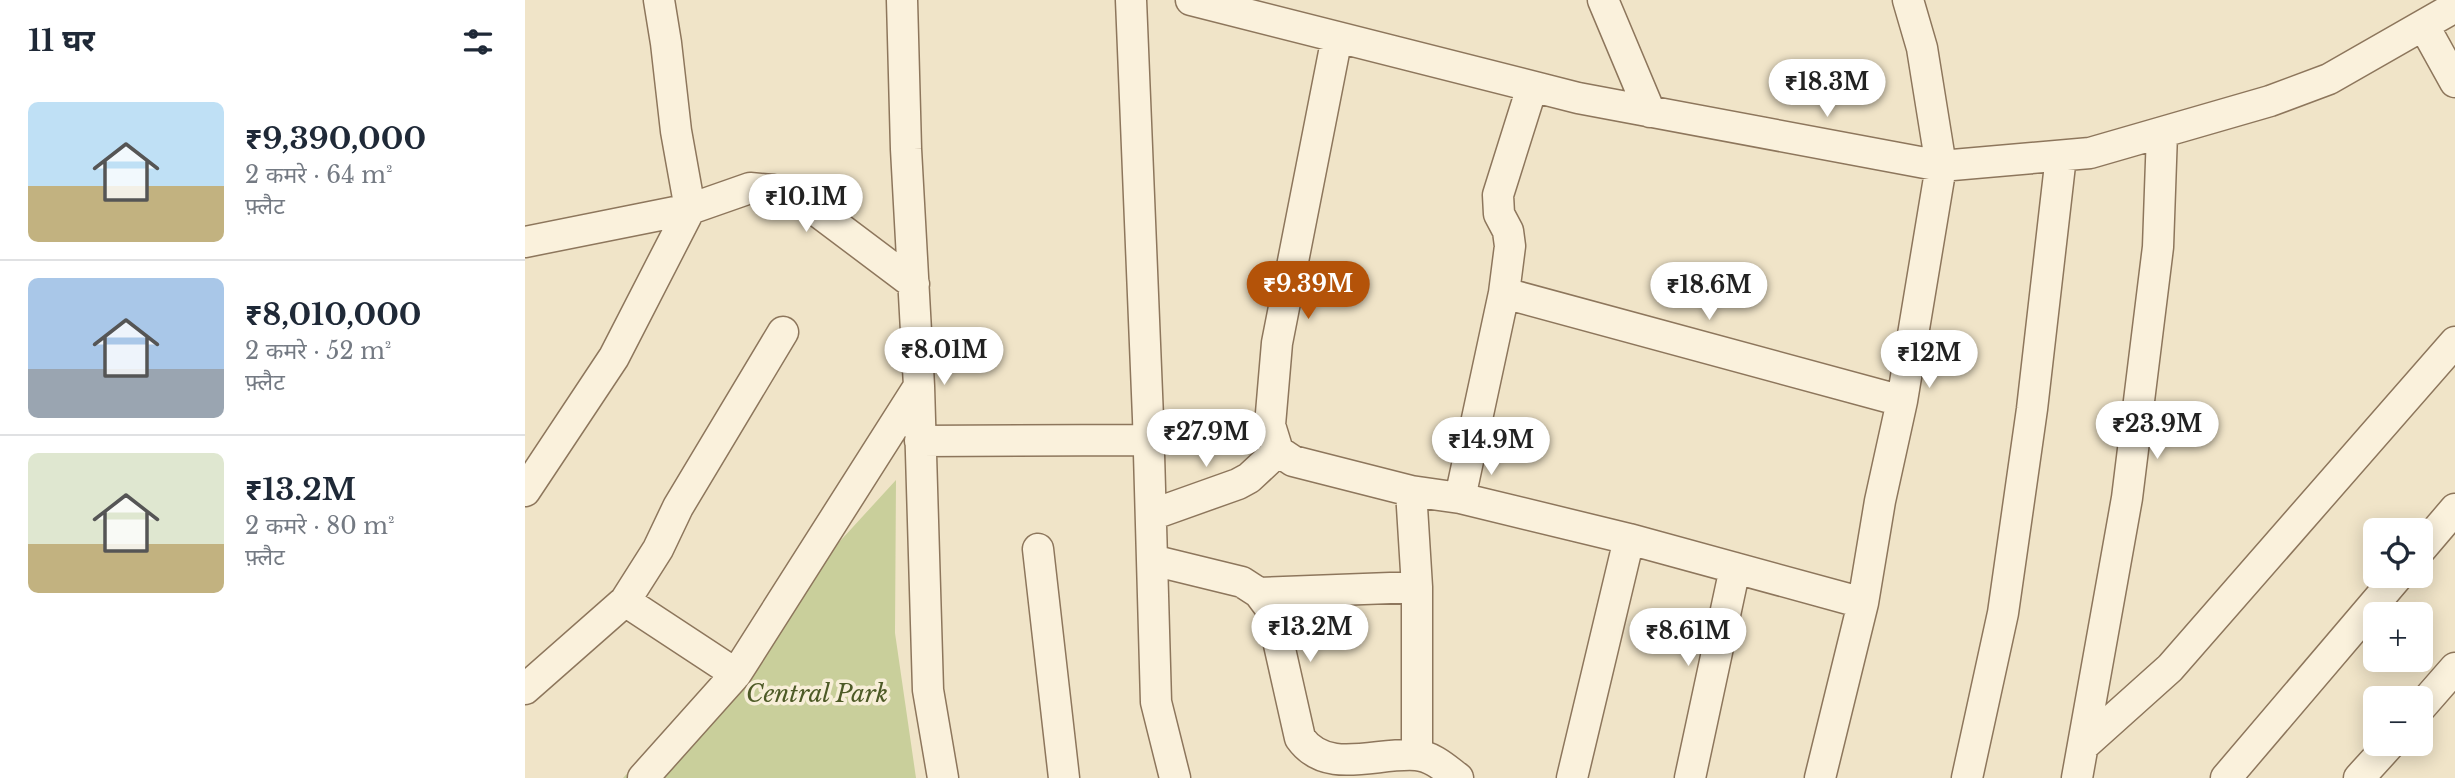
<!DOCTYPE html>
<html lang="hi">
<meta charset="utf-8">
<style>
body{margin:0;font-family:"Libre Baskerville","Noto Sans Devanagari",serif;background:#f2f2f3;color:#1f2937;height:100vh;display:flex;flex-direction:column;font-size:26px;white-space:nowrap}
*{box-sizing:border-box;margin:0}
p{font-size:23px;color:#747a83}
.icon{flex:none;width:38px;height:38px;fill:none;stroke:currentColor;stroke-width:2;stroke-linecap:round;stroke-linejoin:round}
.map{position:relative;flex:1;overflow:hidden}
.panel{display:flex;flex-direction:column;background:#fff;width:525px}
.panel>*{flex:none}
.fabs{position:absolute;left:1838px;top:518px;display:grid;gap:14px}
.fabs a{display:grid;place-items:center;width:70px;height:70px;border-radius:10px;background:#fff;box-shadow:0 4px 18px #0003;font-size:35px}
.price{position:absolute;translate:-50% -60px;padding:0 16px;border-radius:24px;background:#fff;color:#222;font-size:23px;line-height:46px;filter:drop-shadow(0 2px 4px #0008)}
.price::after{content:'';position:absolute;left:50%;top:42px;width:21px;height:16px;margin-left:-10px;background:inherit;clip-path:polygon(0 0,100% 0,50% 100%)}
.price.on{background:#b45309;color:#fff}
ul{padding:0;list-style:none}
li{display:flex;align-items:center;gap:21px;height:175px;padding:0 28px}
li+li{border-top:2px solid #e0e1e3}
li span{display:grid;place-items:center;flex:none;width:196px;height:140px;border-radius:10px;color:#555}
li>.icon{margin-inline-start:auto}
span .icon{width:84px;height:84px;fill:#fffc;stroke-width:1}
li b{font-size:30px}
h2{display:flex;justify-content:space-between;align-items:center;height:84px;padding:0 28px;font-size:30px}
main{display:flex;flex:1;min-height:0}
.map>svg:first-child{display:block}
.green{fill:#c9cf9b}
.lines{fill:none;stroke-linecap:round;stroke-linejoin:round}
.minor-casing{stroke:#8d765c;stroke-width:33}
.minor{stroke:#faf1dc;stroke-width:30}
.labels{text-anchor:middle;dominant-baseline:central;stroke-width:7;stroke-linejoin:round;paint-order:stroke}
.park-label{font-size:24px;font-style:italic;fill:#4d5a26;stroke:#f7eed8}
</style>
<main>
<section class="panel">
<h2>11 घर<svg class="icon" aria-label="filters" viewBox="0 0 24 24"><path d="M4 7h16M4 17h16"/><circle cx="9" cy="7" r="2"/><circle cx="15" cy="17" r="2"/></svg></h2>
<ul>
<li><span style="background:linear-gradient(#bfe0f5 60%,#c2b280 0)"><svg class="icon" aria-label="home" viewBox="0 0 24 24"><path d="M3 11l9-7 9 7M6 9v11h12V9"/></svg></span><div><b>₹9,390,000</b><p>2 कमरे · 64 m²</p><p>फ़्लैट</p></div></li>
<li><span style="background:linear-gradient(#a9c7e8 65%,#9aa5b1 0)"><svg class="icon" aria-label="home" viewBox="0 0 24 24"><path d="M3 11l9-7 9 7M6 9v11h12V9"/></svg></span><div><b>₹8,010,000</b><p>2 कमरे · 52 m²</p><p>फ़्लैट</p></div></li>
<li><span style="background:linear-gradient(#dfe7d0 65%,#c2b280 0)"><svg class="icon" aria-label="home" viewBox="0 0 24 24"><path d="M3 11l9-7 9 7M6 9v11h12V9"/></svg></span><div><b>₹13.2M</b><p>2 कमरे · 80 m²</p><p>फ़्लैट</p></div></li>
</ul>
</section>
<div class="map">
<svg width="1930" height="778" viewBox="0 0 1930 778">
<rect width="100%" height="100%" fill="#f0e4c8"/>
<!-- green -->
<path class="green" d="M371,480l-1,153 21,145h-293z"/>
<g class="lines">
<!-- minor casing -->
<g class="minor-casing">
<path id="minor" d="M377,0l4,149 13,237 9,304 15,88
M606,0l17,418 8,284 19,76
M666,0l387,98 363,68 149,-13 180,-52 59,-22 126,-72
M1078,0l47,112
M1899,26l31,56
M812,37l-60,306 -7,82 8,26 15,10 118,30 49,7
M1007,87l-34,108 1,19 9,17 2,15 -6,47 -44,205 169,41 234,64
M0,242l165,-33 -14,-78 -10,-88 -7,-43
M979,293l398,108
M395,441l229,-1
M0,491l89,-134 76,-148 60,-21 23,2 24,6 117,88
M886,491l6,96v168
M626,515l87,-31 11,-6 29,-27
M513,549l26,229
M1895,550l35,-41
M627,560l90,22 17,11 12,16 29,129c27,38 76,14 116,17 16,1 30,14 42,23
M734,593l158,-6
M211,674l-111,-73 33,-52 20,-42 105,-175
M0,689l100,-88
M1895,708l35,-40
M1558,746l87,-78 285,-326
M118,778l93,-104 183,-288
M1047,778l57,-239
M1165,778l45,-210
M1295,778l43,-175 17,-102 22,-100 39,-235 -19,-118 -14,-48
M1442,778l36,-165 29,-204 29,-253
M1552,778l50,-280 31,-251 4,-114
M1701,778l172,-202
M1834,778l31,-34"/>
</g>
<!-- minor -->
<use href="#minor" class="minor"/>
</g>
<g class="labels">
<!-- park labels -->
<g class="park-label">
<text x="292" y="693">Central Park</text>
</g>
</g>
</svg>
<div class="fabs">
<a><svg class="icon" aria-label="locate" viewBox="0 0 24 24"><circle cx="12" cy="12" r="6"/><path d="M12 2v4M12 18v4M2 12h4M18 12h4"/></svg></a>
<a>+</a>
<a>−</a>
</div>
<b class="price" style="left:1302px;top:119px">₹18.3M</b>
<b class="price" style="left:281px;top:234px">₹10.1M</b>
<b class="price on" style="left:783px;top:321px">₹9.39M</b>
<b class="price" style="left:1184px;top:322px">₹18.6M</b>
<b class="price" style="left:419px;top:387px">₹8.01M</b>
<b class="price" style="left:1404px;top:390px">₹12M</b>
<b class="price" style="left:1632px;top:461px">₹23.9M</b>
<b class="price" style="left:681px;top:469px">₹27.9M</b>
<b class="price" style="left:966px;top:477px">₹14.9M</b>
<b class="price" style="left:785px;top:664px">₹13.2M</b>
<b class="price" style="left:1163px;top:668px">₹8.61M</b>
</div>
</main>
